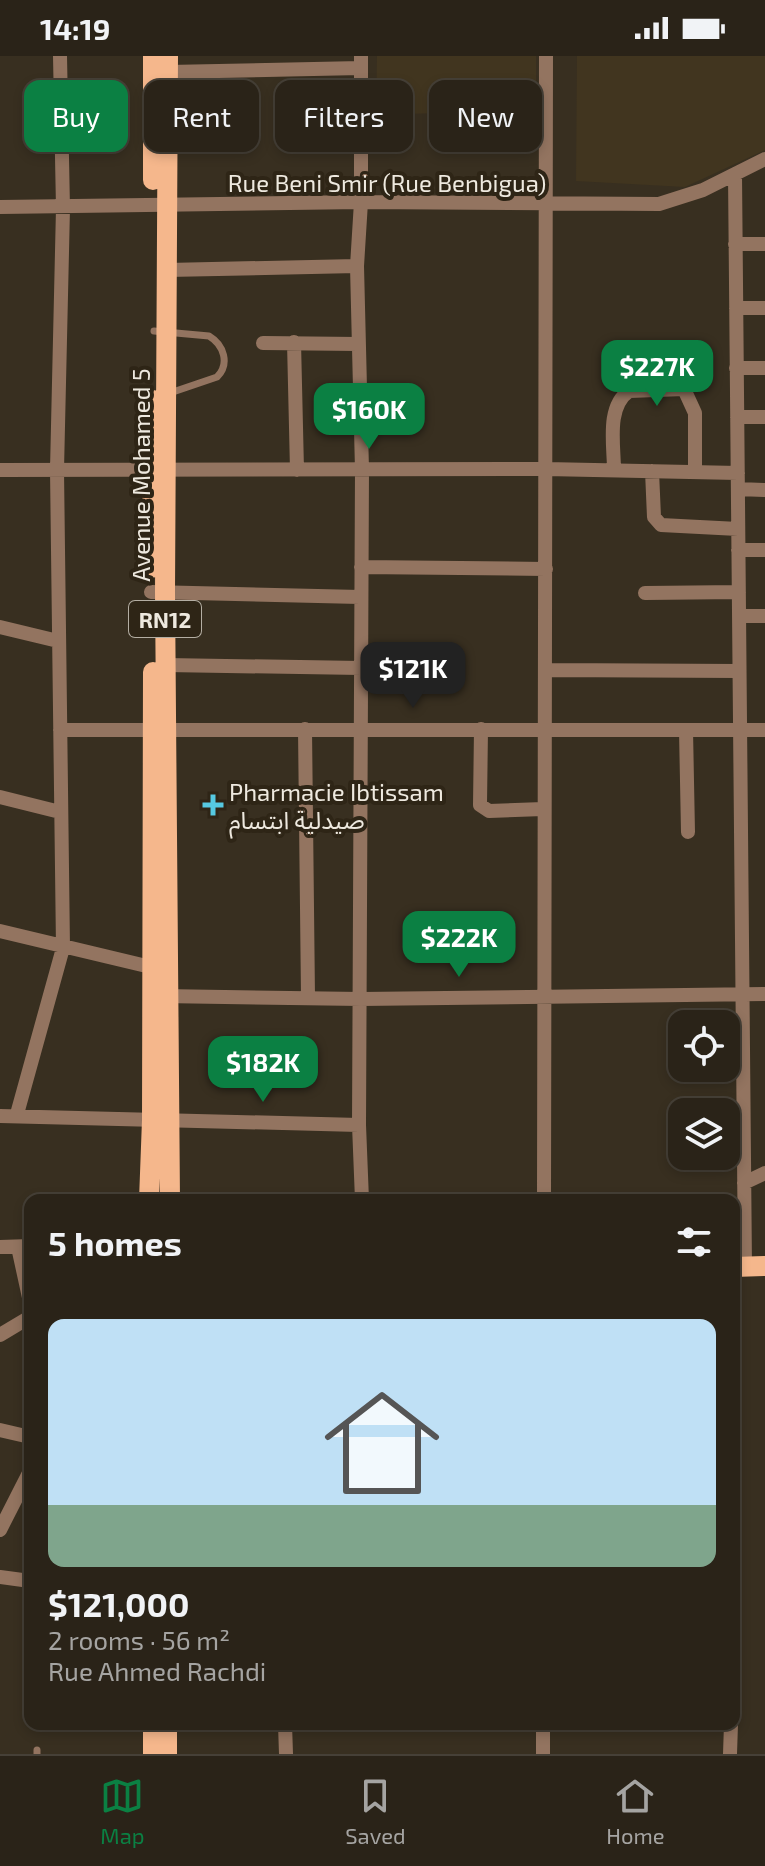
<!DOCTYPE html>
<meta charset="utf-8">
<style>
body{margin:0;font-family:"Exo 2","Noto Sans Arabic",sans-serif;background:#362f25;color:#f1f3f6;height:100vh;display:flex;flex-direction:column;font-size:30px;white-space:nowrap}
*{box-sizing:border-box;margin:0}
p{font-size:26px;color:#a5a4a2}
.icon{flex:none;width:44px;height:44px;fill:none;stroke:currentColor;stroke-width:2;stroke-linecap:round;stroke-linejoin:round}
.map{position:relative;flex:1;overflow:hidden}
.panel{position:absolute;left:24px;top:1138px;width:716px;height:536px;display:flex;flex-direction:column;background:#2a2318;border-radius:16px;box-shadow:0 4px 12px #0003,0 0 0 2px #464037}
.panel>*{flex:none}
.guide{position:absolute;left:24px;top:24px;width:718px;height:72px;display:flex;gap:16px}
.buttons{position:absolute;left:668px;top:954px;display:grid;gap:16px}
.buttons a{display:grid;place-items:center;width:72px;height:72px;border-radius:16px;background:#2a2318;box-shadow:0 4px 12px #0003,0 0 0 2px #464037;font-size:40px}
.price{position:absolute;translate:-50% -68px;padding:0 18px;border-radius:16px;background:#0b8043;color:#fff;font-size:26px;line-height:52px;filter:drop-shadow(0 2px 4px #0008)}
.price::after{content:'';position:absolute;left:50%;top:48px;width:24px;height:18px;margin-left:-12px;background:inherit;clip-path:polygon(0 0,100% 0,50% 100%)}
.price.on{background:#222;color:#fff}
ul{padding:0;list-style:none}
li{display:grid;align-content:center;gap:16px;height:424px;padding:0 24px}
li span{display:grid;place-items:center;height:248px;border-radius:16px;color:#555}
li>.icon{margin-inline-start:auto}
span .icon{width:144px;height:144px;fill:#fffc;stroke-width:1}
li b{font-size:34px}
h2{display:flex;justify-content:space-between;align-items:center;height:96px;padding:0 24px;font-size:34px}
.tag{padding:0 28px;border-radius:16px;background:#2a2318;box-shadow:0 4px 12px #0003,0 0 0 2px #464037;font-size:28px;line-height:72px}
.tag.on{background:#0b8043;color:#fff}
.status{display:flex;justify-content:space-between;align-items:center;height:56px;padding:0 40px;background:#2a2318;direction:ltr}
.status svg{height:22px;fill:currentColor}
.menu{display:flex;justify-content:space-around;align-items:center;height:112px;border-top:2px solid #464037;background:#2a2318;font-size:22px;color:#a5a4a2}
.menu a{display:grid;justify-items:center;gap:4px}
.menu .on{color:#0b8043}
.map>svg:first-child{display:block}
.built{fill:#41351f}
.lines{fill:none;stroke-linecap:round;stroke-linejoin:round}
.service{stroke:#937460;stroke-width:7}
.minor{stroke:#937460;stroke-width:14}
.primary{stroke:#f5b78c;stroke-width:20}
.poi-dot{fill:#56c9e1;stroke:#2e2516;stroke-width:3}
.labels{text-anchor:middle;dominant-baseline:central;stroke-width:8;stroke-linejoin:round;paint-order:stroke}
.shield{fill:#2e2516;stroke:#b4aea3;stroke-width:2}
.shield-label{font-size:22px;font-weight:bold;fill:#eee9df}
.street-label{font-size:24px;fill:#eee9df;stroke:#2e2516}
.poi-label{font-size:24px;fill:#eee9df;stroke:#2e2516;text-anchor:start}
</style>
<div class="status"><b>14:19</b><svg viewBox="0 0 49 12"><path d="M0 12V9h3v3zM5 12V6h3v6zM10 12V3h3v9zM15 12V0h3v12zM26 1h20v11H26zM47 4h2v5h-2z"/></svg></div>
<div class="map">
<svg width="765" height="1698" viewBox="0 0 765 1698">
<rect width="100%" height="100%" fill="#382f20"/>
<!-- built -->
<path class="built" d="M377,0h159v54l-160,5z
M577,0h188v94l-80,37 -109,-6z"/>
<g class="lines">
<!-- service -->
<path class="service" d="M154,275l55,5c15,9 21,28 8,41l-50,17
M37,1698v-4"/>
<!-- minor -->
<path class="minor" d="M361,0v146l-4,64 5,204 -3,655 3,75
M168,16l193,-4
M735,118l10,1093
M0,151l361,-5 298,2 44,-14 62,-31
M735,188h30
M167,214l190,-4
M736,252h29
M294,286l3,128
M263,287l95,1
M736,312h29
M737,361h28
M0,414l546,-1 192,4
M614,414c0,-25 -8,-63 15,-79l55,-2 11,24v59
M652,415l2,46 7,8 77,4
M738,433l27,1
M738,494h27
M361,511l185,2
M151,536l209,5
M645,537l94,-1
M739,560h26
M0,571l58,14
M166,609l195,3
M547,614l192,1
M305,673l3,268
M481,673l-1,76 9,6 54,-2
M60,674h705
M686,674l2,102
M0,741l60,15
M0,875l159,38
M161,940l200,3 404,-5
M17,1058l46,-166 -6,-478 6,-262 -3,-152
M0,1060l359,9
M744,1127l21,-10
M544,1144l2,-1144
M0,1191l30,-1
M18,1191l12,55
M0,1279l30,-18
M0,1374l30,7
M0,1474l30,-59
M734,1502v77
M0,1521l30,4
M285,1668l1,30
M543,1668v30
M730,1698l1,-30"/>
<!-- primary -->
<path class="primary" d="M168,0l-3,536 5,608
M153,124v-124
M152,512l1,-168
M149,1144l3,-80 1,-448
M734,1211l31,-1
M153,1668v30
M167,1668v30"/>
</g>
<!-- markers -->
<path class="poi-dot" d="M209 737h8v8h8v8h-8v8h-8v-8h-8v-8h8z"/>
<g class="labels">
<!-- shield labels -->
<rect class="shield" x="129" y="545" width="72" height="36" rx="6"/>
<g class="shield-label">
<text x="165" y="563">RN12</text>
</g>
<!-- street labels -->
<g class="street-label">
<text x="387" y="126">Rue Beni Smir (Rue Benbigua)</text>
<text transform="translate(140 419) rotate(-90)">Avenue Mohamed 5</text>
</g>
<!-- poi labels -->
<g class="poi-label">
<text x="229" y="735">Pharmacie Ibtissam<tspan x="229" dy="28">صيدلية ابتسام</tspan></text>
</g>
</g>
</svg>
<div class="buttons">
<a><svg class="icon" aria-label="locate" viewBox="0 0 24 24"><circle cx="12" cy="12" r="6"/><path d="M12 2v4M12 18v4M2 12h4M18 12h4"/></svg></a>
<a><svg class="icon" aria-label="layers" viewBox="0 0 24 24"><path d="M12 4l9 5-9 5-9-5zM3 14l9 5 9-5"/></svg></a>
</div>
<b class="price" style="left:657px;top:352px">$227K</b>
<b class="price" style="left:369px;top:395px">$160K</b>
<b class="price on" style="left:413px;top:654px">$121K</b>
<b class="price" style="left:459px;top:923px">$222K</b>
<b class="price" style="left:263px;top:1048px">$182K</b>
<div class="guide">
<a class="tag on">Buy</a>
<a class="tag">Rent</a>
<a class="tag">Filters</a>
<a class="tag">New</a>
</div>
<section class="panel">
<h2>5 homes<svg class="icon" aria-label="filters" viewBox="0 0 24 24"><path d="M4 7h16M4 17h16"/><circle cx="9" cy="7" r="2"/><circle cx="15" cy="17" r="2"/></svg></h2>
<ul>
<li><span style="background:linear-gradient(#bfe0f5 75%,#7fa58c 0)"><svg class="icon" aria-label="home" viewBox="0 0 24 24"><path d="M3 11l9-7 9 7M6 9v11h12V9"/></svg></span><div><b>$121,000</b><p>2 rooms · 56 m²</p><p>Rue Ahmed Rachdi</p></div></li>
</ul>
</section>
</div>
<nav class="menu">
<a class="on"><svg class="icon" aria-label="map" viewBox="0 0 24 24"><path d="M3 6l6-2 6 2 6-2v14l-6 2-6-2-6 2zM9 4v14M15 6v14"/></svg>Map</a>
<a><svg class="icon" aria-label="saved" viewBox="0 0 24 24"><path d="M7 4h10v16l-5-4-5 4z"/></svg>Saved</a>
<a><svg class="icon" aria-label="home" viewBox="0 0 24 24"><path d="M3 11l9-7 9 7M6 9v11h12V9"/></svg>Home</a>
</nav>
